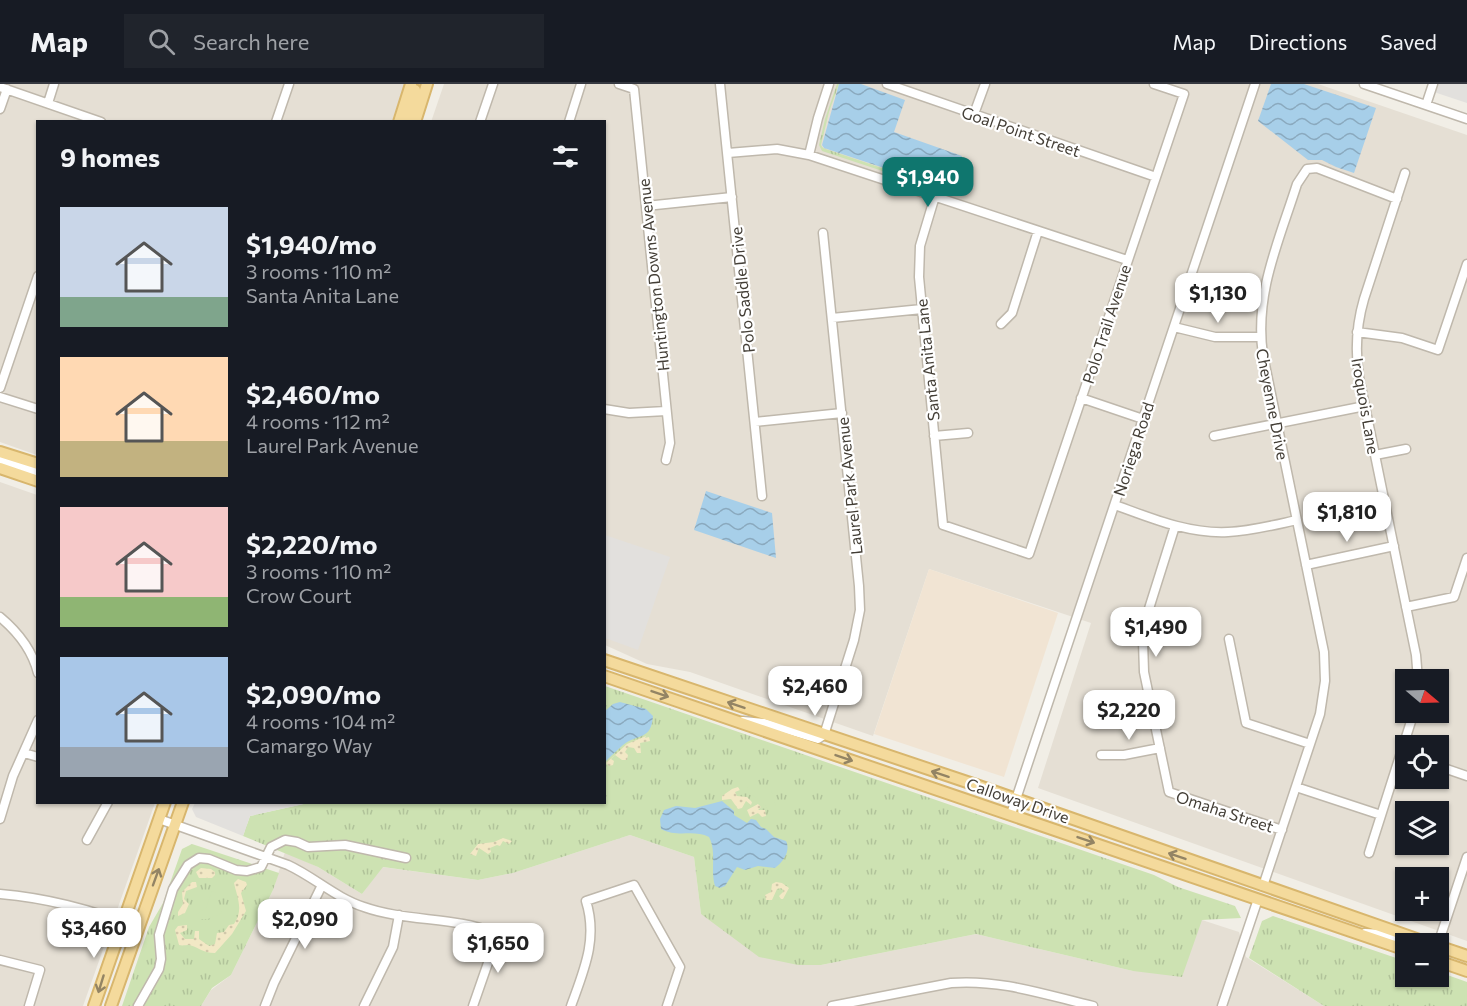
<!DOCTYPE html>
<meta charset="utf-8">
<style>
body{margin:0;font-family:Commissioner,sans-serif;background:#20242c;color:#f1f3f6;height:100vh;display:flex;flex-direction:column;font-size:22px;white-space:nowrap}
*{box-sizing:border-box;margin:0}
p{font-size:20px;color:#9ea1a6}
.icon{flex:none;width:33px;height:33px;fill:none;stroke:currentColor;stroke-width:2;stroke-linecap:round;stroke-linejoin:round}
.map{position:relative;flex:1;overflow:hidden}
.drawer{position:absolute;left:36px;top:36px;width:570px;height:684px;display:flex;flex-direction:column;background:#171b24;border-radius:0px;box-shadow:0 2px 4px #0004}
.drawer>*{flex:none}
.needle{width:39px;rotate:109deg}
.controls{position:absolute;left:1395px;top:585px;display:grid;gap:12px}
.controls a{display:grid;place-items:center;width:54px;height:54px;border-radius:0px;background:#171b24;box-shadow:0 2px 4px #0004;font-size:30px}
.price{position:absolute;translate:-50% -51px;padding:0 14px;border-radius:12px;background:#fff;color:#222;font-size:20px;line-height:39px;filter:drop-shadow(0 2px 3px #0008)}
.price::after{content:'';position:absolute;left:50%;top:36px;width:18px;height:14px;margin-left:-9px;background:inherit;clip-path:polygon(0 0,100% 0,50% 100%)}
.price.selected{background:#0f766e;color:#fff}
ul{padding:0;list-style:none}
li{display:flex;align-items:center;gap:18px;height:150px;padding:0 24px}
li span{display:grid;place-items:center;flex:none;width:168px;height:120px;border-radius:0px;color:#555}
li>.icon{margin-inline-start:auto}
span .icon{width:72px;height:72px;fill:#fffc;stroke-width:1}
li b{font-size:26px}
h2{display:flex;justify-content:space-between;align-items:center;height:72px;padding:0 24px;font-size:26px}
header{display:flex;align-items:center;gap:36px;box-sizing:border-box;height:84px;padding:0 30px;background:#171b24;border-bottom:2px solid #363941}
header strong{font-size:28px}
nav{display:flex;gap:33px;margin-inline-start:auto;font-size:21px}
.search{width:420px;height:54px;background:#20242c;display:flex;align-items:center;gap:15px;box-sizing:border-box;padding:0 21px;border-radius:0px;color:#9ea1a6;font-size:22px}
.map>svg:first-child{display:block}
.residential{fill:#e5dfd4;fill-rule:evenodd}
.commercial{fill:#f1e4d3}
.grass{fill:url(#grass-tufts)}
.sand{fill:url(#sand-dots)}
.park{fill:#cde2b2}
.parking{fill:#e2e0dd}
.water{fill:url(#water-waves)}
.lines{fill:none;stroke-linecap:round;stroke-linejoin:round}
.minor-casing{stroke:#bfb8ac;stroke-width:11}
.major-casing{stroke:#d8b66d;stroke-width:14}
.minor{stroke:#fff;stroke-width:8}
.major{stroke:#f4da9c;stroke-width:10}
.oneway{stroke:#938464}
.labels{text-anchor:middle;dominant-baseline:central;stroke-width:4.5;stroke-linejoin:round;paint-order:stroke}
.street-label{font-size:16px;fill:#433e36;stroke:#fff}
</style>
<header>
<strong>Map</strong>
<div class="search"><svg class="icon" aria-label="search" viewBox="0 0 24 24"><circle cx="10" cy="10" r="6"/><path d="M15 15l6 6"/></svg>Search here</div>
<nav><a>Map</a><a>Directions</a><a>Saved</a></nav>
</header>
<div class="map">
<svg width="1467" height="922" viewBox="0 0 1467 922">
<defs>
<pattern id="grass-tufts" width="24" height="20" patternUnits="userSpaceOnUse" patternTransform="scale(1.5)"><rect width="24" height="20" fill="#cde2b2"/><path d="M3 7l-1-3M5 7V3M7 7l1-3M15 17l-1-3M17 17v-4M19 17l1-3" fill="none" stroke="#b1c39a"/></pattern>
<pattern id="sand-dots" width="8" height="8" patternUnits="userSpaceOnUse" patternTransform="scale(1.5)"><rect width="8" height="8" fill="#f2e8c5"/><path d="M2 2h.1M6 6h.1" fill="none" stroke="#d1c8aa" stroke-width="1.8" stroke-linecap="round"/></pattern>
<pattern id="water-waves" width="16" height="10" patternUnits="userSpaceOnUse" patternTransform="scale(1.5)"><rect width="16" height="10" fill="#a7cfe9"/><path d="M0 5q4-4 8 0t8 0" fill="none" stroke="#8aa9be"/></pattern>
</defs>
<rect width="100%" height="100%" fill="#f1eee6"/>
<!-- residential -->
<path class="residential" d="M0,0h405l-13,37 -354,1 -1,333 -37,-13z
M444,0h874l149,51v806l-429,-153 53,-165 -162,-54 -56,167 -183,-64 -43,-8 -42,-19 -1,-523h-173zM1406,596h32v32h-32zM1406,662h32v32h-32zM1406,728h32v32h-32zM1406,794h32v32h-32z
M0,398l37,13 1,307 117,1 -72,203h-83z
M630,751l64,22 7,57 120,51 155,-31 157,37 69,-51 37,12 7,25 78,49h-1123l10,-16 20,-15 42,-85 12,-38 33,15 44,27 20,-27 96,13 35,-7z"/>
<!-- commercial -->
<path class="commercial" d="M929,485l129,44 -54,164 -130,-43z"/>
<!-- grass -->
<path class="grass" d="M837,0h2l-10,28 -8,33 2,3 127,43 -1,2 -127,-42 -3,-6 6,-26z
M605,602l549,189 24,12 57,19 6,12 -39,2 -20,57 -49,-6 -157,-37 -155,31h-23l-39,-8 -58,-43 -7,-57 -64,-22 -117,38 -35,7 -95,-13 -21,27 -44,-27 -75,-31 7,-20 58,-13 296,-1z
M192,760l87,29 -6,17 -42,85 -19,13 -11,18h-79l27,-79 14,-24 19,-54z
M1273,832l132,45 1,15h32l1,-4 28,10v24h-143l-75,-48 13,-37z"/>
<!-- sand -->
<path class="sand" d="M646,652l-1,2 4,-1 1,4 -10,2 1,10h-4l-3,-5 -6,-1 -3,5 3,3 -1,5h-5l-7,-5 -4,4 3,2 -1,4 -4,1 -3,-3 21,-19z
M738,703l2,3 -5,2 2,4 10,1 5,5 -1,3 -5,-4 -4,7 -4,1 -7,-10 -9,1v-4l10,-7z
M758,720l3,3 -3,3h7l1,6 -4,1 -4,-4 -8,4 -3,-7z
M503,754l9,3 -3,3 -6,-3 -3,5 -3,-1 -7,3 1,4 -3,2 -9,-6 -3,8 -6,-2 8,-10 16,-2z
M201,784l10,1 4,3v3l-3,3h-13l-3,-6z
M238,795l8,3 1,3 -6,8 5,18 -14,23 -17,19c-13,0 -18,-7 -26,-8 -3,0 -7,1 -10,0l-4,-15 3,-4 9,-1v5l-7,3 5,6h9l1,-8h4v8l10,7 6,-2 2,-11 7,-1 5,-7 5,-1c10,-14 3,-27 0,-41z
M192,798h4l1,5 -11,4 -2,8 5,5 -4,9 -7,3v-4l5,-8 -1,-12z
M776,798l6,1 7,5 -6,11h-2l-2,-3 5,-5 -3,-3 -4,1 -5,11h-6l-1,-5 6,-3 1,-8z"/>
<!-- park -->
<path class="park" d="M752,699l19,7 5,16 -1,6 -6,-1 -4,-6 -18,-14 1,-6z
M212,807l5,2v8l5,12 -14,6h-10l-2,-4 10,-7z"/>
<!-- parking -->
<path class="parking" d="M1433,0h34v19l-36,-12z
M605,451l65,22 -32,93 -33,-12z
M195,719v-1l113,1 -58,13 -7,20 -47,-19 -4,-8z"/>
<!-- water -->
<path class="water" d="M839,0h22l44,16 -11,32 68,24 -12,34 -126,-42 -2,-3z
M1271,0h33l72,24 -22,65 -18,-6 -14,-7h-14l-50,-39z
M706,407l66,22 4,45 -82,-28z
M620,618l26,7 7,7c-2,25 -15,17 -30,29 -6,5 -12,11 -18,17v-51l8,-7z
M722,717l12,10v4l13,8 4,-4 5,1 5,7 5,2 8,8 12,4c5,10 -3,21 -11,27l-17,-2 -13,4 -8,-3 -12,19 -5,2 -5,-2c-5,-16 2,-34 -6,-49 -15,-8 -32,1 -48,-8l-1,-10 4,-9 12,-4 19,2z"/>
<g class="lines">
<!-- minor casing -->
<g class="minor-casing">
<path id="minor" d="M619,0l15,5 36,354 -4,17
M720,0l42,412
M887,0l269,93
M1364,0l103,35
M0,3l101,35
M48,19l6,-19
M1426,21l7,-21
M0,25l7,-20
M974,30l11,-30
M276,38l13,-38
M480,38l13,-38
M569,38l12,-38
M728,69l49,-4 32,6 318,105
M809,71l9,-37 11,-34
M1405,89l-41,126c-8,27 -9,51 -5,78l57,278 2,25
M935,112l-15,50 -1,31 24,248 86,29 155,-460 -30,-10
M646,122l86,-9
M832,234l90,-9
M1001,240l11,-11 26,-82
M1174,243l41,10h45
M1357,248l45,6 36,12 29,-86
M0,304l38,-112
M0,313l38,12
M1081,314l62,21
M604,325l25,4 37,-2
M755,338l87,-9
M934,352l34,-3
M1214,352l151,-30
M1375,371l31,-6
M0,376l38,12
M1115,421c36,13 73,29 113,27 23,-1 46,-7 69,-12
M1175,442l-28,89 -4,26 1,31 25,120 113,38
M1306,481l88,-19
M1406,523l48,-10 13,-39
M0,533c18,15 32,32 38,56
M1229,555l17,84 64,21
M743,637l22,2 53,16 6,-4 30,-95 6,-30 -1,-24 -36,-353
M24,669l14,4
M1101,671h23l36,-7
M1438,682l29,10
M1296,703l85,28
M1011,730l244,-730
M0,735l13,-43 25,-56
M159,735l129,46c26,12 48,33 76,42 31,11 66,11 99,17 12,2 24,6 35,10l-25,72
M87,756l21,-38
M1369,769l45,-141
M1263,802l57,-172 5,-33 -1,-29 -61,-297c-9,-61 16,-114 34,-171l10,-15 10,-1 80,31
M0,810c48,4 93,16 138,34
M1365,849l18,1 25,10
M1438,860l29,-87
M0,876l40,10 -11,36
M138,922l21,-37 2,-10 -2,-24 14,-46 15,-24 11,-7 10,1 27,11 11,1 14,-4 10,-20 14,-7 12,2 11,5 37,-2 61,13
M265,922l9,-23 48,-98
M364,922l29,-59 6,-32
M571,922c13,-36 27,-67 15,-105l48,-16 46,82 -13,39
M832,922l119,-23c49,-4 95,12 142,23
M1222,922l36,-107"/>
</g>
<!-- major casing -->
<g class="major-casing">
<path id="major" d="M399,38l12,-38
M407,38l8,-32
M415,38l12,-38
M0,368l38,12
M0,384l38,13
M604,576l372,125 455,159
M604,592l802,274
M1438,862l29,10
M1438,877l29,10
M94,922l71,-204
M111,922l72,-204"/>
</g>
<!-- minor -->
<use href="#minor" class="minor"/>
<!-- major -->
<use href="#major" class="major"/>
</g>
<!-- one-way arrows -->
<defs><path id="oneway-shaft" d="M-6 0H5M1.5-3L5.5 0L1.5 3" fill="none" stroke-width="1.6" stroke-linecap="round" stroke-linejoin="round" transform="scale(1.5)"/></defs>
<g class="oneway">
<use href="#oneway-shaft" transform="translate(660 610) rotate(19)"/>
<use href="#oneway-shaft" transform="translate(736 621) rotate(-161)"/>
<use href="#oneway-shaft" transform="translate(844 674) rotate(19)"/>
<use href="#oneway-shaft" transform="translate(940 690) rotate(-162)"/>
<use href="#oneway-shaft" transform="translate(1086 756) rotate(19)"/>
<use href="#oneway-shaft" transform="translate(1177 772) rotate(-161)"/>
<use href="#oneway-shaft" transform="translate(156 793) rotate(-70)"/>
<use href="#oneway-shaft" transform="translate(101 900) rotate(107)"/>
</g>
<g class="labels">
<!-- street labels -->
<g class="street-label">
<text transform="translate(1021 47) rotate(19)">Goal Point Street</text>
<text transform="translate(653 191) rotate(-96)">Huntington Downs Avenue</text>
<text transform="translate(742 206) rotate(-96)">Polo Saddle Drive</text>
<text transform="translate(1106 240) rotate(-72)">Polo Trail Avenue</text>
<text transform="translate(927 276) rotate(-96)">Santa Anita Lane</text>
<text transform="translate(1273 320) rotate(79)">Cheyenne Drive</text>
<text transform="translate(1366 322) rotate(80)">Iroquois Lane</text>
<text transform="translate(1133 365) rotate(-72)">Noriega Road</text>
<text transform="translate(849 402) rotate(-96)">Laurel Park Avenue</text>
<text transform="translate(1018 716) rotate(19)">Calloway Drive</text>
<text transform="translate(1225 727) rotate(18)">Omaha Street</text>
</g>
</g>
</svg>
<div class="controls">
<a><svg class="needle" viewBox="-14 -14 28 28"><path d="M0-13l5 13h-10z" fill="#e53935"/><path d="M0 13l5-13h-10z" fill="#9ea1a6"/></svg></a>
<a><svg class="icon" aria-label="locate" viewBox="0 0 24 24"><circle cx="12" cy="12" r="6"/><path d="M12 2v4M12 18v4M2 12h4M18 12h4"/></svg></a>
<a><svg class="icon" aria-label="layers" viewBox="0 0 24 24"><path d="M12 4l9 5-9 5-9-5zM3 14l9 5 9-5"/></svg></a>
<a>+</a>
<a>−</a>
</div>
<b class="price selected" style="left:928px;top:124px">$1,940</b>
<b class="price" style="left:1218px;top:240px">$1,130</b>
<b class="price" style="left:1347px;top:459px">$1,810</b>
<b class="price" style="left:1156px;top:574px">$1,490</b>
<b class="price" style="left:815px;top:633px">$2,460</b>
<b class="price" style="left:1129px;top:657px">$2,220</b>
<b class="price" style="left:305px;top:866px">$2,090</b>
<b class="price" style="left:94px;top:875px">$3,460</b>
<b class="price" style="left:498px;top:890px">$1,650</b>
<section class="drawer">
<h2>9 homes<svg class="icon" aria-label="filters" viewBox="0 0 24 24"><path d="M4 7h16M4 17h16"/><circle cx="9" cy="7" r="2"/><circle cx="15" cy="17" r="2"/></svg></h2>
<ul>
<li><span style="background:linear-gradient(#c9d6e8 75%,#7fa58c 0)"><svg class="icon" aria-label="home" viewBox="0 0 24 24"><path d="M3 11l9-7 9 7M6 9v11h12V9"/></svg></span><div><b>$1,940/mo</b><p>3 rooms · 110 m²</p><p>Santa Anita Lane</p></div></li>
<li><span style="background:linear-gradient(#ffd9b3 70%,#c2b280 0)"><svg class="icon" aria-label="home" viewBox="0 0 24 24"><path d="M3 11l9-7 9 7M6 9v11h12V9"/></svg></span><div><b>$2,460/mo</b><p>4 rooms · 112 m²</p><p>Laurel Park Avenue</p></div></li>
<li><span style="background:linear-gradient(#f6c9c9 75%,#8fb573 0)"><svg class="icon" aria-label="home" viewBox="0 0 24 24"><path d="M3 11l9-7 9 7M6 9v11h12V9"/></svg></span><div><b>$2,220/mo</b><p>3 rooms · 110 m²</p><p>Crow Court</p></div></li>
<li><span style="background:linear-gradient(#a9c7e8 75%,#9aa5b1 0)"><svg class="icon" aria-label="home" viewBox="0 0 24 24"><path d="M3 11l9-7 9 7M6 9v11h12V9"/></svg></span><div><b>$2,090/mo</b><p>4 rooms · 104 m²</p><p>Camargo Way</p></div></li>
</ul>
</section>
</div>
